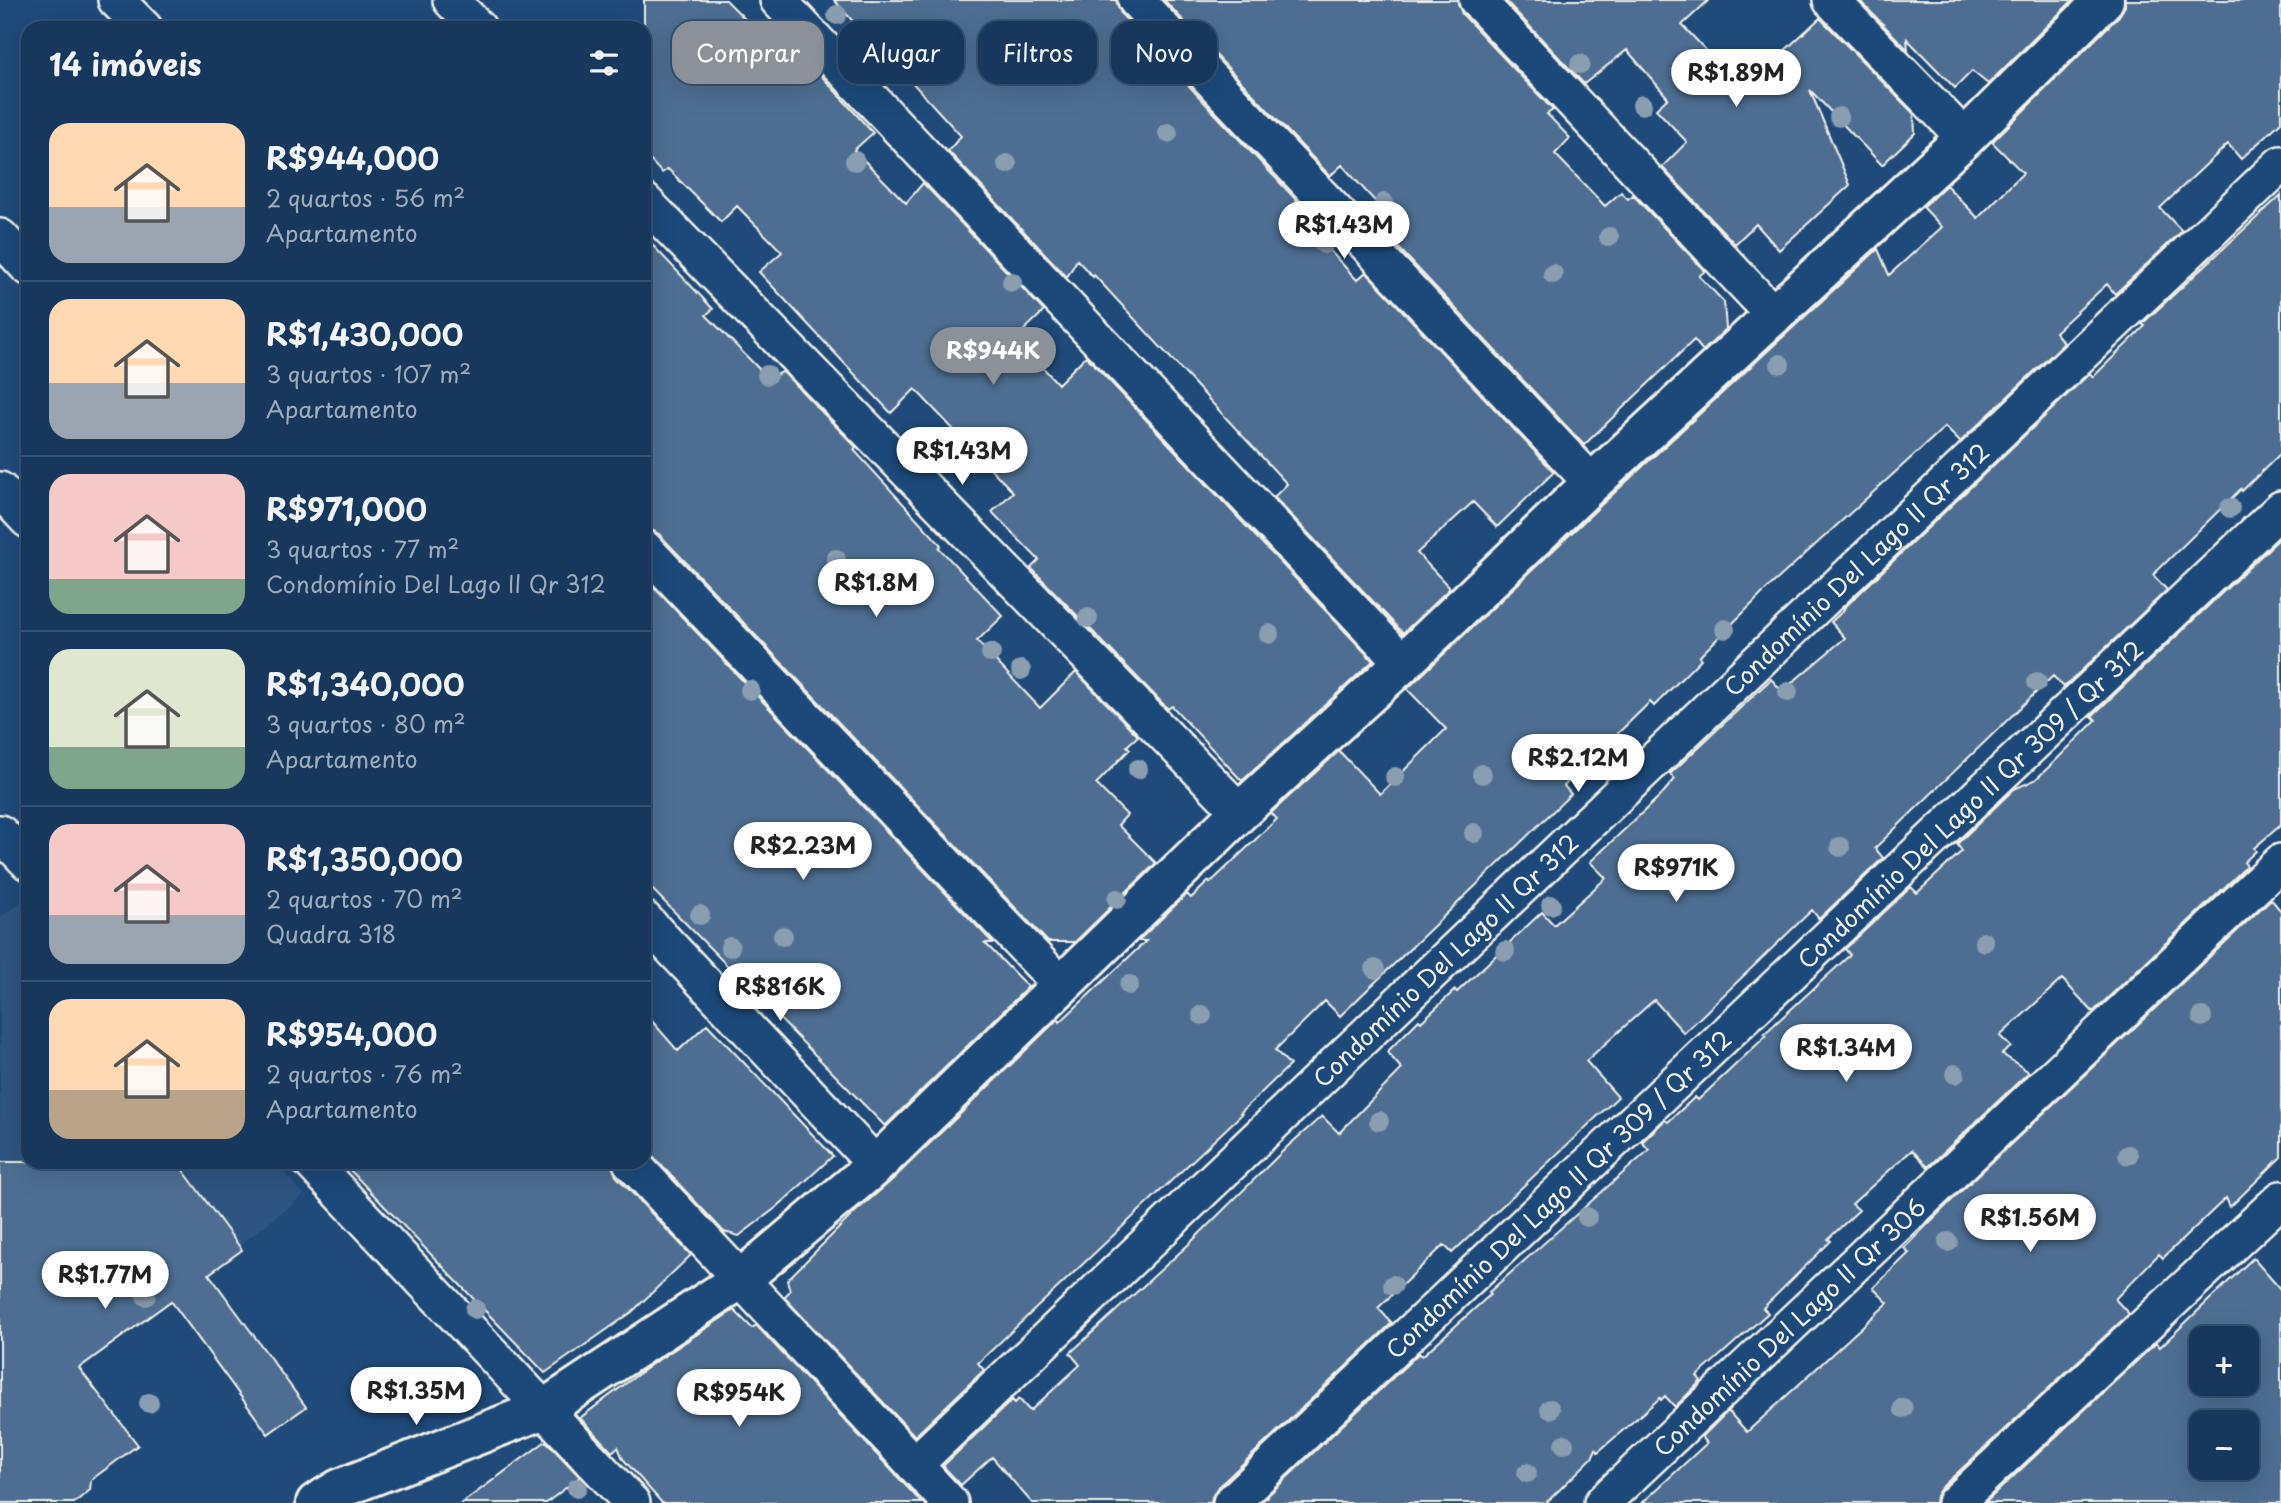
<!DOCTYPE html>
<html lang="pt">
<meta charset="utf-8">
<style>
body{margin:0;font-family:"Playpen Sans",sans-serif;background:#203f62;color:#f1f3f6;height:100vh;display:flex;flex-direction:column;font-size:26px;white-space:nowrap}
*{box-sizing:border-box;margin:0}
p{font-size:23px;color:#9eacbb}
.icon{flex:none;width:38px;height:38px;fill:none;stroke:currentColor;stroke-width:2;stroke-linecap:round;stroke-linejoin:round}
.map{position:relative;flex:1;overflow:hidden}
.side{position:absolute;left:21px;top:21px;width:630px;height:1148px;display:flex;flex-direction:column;background:#17385c;border-radius:21px;box-shadow:0 7px 28px #0002,0 0 0 2px #365272}
.side>*{flex:none}
.guide{position:absolute;left:672px;top:21px;width:665px;height:63px;display:flex;gap:14px}
.controls{position:absolute;left:2189px;top:1326px;display:grid;gap:14px}
.controls a{display:grid;place-items:center;width:70px;height:70px;border-radius:14px;background:#17385c;box-shadow:0 7px 28px #0002,0 0 0 2px #365272;font-size:35px}
.price{position:absolute;translate:-50% -60px;padding:0 16px;border-radius:24px;background:#fff;color:#222;font-size:23px;line-height:46px;filter:drop-shadow(0 2px 4px #0008)}
.price::after{content:'';position:absolute;left:50%;top:42px;width:21px;height:16px;margin-left:-10px;background:inherit;clip-path:polygon(0 0,100% 0,50% 100%)}
.price.on{background:#8c9099;color:#fff}
ul{padding:0;list-style:none}
li{display:flex;align-items:center;gap:21px;height:175px;padding:0 28px}
li+li{border-top:2px solid #365272}
li span{display:grid;place-items:center;flex:none;width:196px;height:140px;border-radius:21px;color:#555}
li>.icon{margin-inline-start:auto}
span .icon{width:84px;height:84px;fill:#fffc;stroke-width:1}
li b{font-size:30px}
h2{display:flex;justify-content:space-between;align-items:center;height:84px;padding:0 28px;font-size:30px}
.pill{padding:0 24px;border-radius:21px;background:#17385c;box-shadow:0 7px 28px #0002,0 0 0 2px #365272;font-size:24px;line-height:63px}
.pill.on{background:#8c9099;color:#fff}
.map>svg:first-child{display:block}
.built{fill:#2d5581}
.building{fill:#4d6e92;stroke:#f4f1e8;stroke-width:2;fill-rule:evenodd}
.lines{fill:none;stroke-linecap:round;stroke-linejoin:round}
.minor-casing{stroke:#f4f1e8;stroke-width:40}
.tertiary-casing{stroke:#f4f1e8;stroke-width:44}
.minor{stroke:#1f4a7a;stroke-width:35}
.tertiary{stroke:#1f4a7a;stroke-width:38}
.tree{fill:#8a9eb1}
.labels{text-anchor:middle;dominant-baseline:central;stroke-width:6;stroke-linejoin:round;paint-order:stroke}
.street-label{font-size:24px;fill:#f4f1e8;stroke:#1f4a7a}
</style>
<div class="map">
<svg width="2281" height="1503" viewBox="0 0 2281 1503">
<rect width="100%" height="100%" fill="#1f4a7a"/>
<filter id="ink" filterUnits="userSpaceOnUse"><feTurbulence type="fractalNoise" baseFrequency=".0143" numOctaves="2"/><feDisplacementMap in="SourceGraphic" scale="14" xChannelSelector="R" yChannelSelector="G"/><feConvolveMatrix kernelMatrix="1 2 1 2 8 2 1 2 1" color-interpolation-filters="sRGB"/></filter>
<g filter="url(#ink)">
<!-- built -->
<path class="built" d="M28,897v265h247l29,33 -304,238v-516z"/>
<!-- building -->
<path class="building" d="M644,0h82l43,43 5,-5 19,20 7,-6 73,81 -19,17 52,53 17,-20 121,128 -28,27 42,46 28,-28 287,305 -131,120 -70,-75 -4,3 -137,-141 8,-8 -47,-48 21,-20 -98,-103 -24,24 -132,-141 23,-20 -45,-46 -16,16 -53,-53 -6,4 -18,-19z
M834,0h282l5,14 180,191 -7,7 63,68 9,-8 188,200 -57,55 -24,-25 -56,51 33,35 -47,45 -129,-136 13,-13 -193,-209 -1,2 -16,-17 -10,17 -119,-126 13,-15 -62,-68 -14,17 -31,-34 12,-15z
M1164,0h293l5,14 91,96 -6,4 23,24 -15,16 50,52 16,-14 7,7 5,-4 72,76 -6,5 25,26 2,27 -23,22 -9,-11 -110,105 -190,-202 9,-11 -61,-67 -12,11z
M1505,0h204l-27,25 61,64 77,-71 94,96 1,19 -33,32 -72,-75 40,95 -71,65 -23,-26 -21,20 -73,-77 25,-25 -31,-33 12,-11 -41,-48 -43,34z
M1859,0h214l-85,84 -16,-13 -17,17 -48,-49 1,11z
M2125,0h156v122l-40,37 -13,-15 -68,64 22,23 -67,63 -8,-10 -52,48 9,11 -104,99 -15,-15 -175,159 -71,71 2,2 -47,47 -4,-4 -86,84 7,8 -231,222 -15,-15 -50,49 15,15 -50,48 2,1 -264,249 6,7 -69,66 -131,-139 6,-6 -3,-11 68,-68 36,-31 167,-162 2,3 86,-81h-8l49,-47 4,4 18,-17 1,2 67,-64 -6,-6 68,-62 41,43 66,-65 -39,-40 192,-182 279,-258 11,26 53,-48 -19,-20 23,-22 32,33 45,-45 -31,-31 127,-126 6,-10z
M2281,195v258l-39,38 -1,-2 -88,86 14,15 -103,97 -11,-11 -178,172 8,10 -64,61 -7,-9 -128,123 -30,-33 -68,61 32,36 -166,156 -8,-8 -66,63 14,15 -175,165 -5,9 -1,6h-179l-40,-46 -31,28 -18,-19 69,-66 3,3 4,-4 11,12 50,-46 -10,-12 119,-109 99,-98 34,-30 17,17 63,-64 -15,-17 32,-32 2,2 34,-32 2,2 85,-80 12,13 52,-47 -16,-16 72,-68 13,-15 -5,-5 101,-95 11,12 63,-53 -14,-16 13,-12 -1,-1 247,-236 3,4 52,-51 -3,-2z
M644,236l69,73 -7,6 62,63 15,-6 73,75 -2,3 87,95 -2,3 64,68 -26,25 63,67 36,-36 62,64 -11,10 3,3 -34,35 31,31 -9,10 38,38 -81,79h-27l-389,-408 -9,-5 -6,-1z
M2281,537v288l-27,23 2,3 -12,11 3,4 -154,146 -31,-33 -62,57 11,11 -9,7 27,18 -101,95 -16,-17 -60,54 7,6 -31,29 3,2 -68,67 5,5 -71,63 4,5 -26,26 -10,-11 -4,4 -1,-2 -62,54 -2,-3 -4,9 -46,45h-286l159,-150 3,3 69,-62 -2,-2 160,-142 -7,-8 23,-22 3,2 27,-25 3,3 68,-64 -2,-2 86,-79 -5,-6 66,-62 6,6 45,-42 -5,-7 57,-55 21,-9 16,-15 45,-45 -4,-4z
M644,577l349,366h-8l43,44 -143,139 -241,-245z
M2271,899l10,12v246l-51,50 -4,-9 -63,60 -4,-4 -44,45 14,15 -188,174 -5,8 -1,7h-293l65,-60 -5,-6 26,-26 19,21 141,-129 -15,-15 36,-35 -5,-5 52,-52z
M644,1012l34,39 29,-27 126,132 -56,51 -38,29 -15,-4 -80,-85z
M0,1162h177l65,88 -33,24 97,133 -38,27 -97,-133 -92,67 59,77 -47,35 -1,10 -16,13h-74z
M342,1162h269l5,14 75,79 -59,57 -87,61z
M2253,1258l28,32v213h-296l171,-160 4,4zM2202,1339h45v45h-45zM2202,1423h45v45h-45z
M734,1310l18,18 4,-3 166,178h-260l-39,-44 -5,-12 -6,5 -32,-34 69,-52z
M546,1441l34,36 -34,26h-84z"/>
<g class="lines">
<!-- minor casing -->
<g class="minor-casing">
<g id="minor">
<path d="M116,0l28,28"/>
<path d="M451,0l27,28"/>
<path d="M778,0l625,663"/>
<path d="M1136,0l456,483"/>
<path d="M1477,0l298,316"/>
<path d="M1831,0l134,138"/>
<path d="M644,201l596,611"/>
<path d="M0,237l28,30"/>
<path d="M0,490l28,30"/>
<path d="M644,548l418,438"/>
<path d="M0,833l28,29"/>
<path d="M644,919l232,246"/>
<path d="M311,1162l321,341"/>
<path d="M631,1162l319,341"/>
<path id="s1" d="M914,1465l1367,-1301"/>
<path id="s2" d="M1231,1503l1050,-994"/>
<path id="s3" d="M1602,1503l679,-641"/>
<path d="M1955,1503l326,-304"/>
</g>
</g>
<!-- tertiary casing -->
<g class="tertiary-casing">
<path id="tertiary" d="M316,1503l23,-14 205,-80 197,-130 135,-114 364,-353 163,-149 189,-180 373,-345 139,-138"/>
</g>
<!-- minor -->
<use href="#minor" class="minor"/>
<!-- tertiary -->
<use href="#tertiary" class="tertiary"/>
</g>
<!-- trees -->
<g class="tree">
<circle cx="837" cy="15" r="10"/>
<circle cx="702" cy="64" r="10"/>
<circle cx="1580" cy="64" r="10"/>
<circle cx="749" cy="75" r="10"/>
<circle cx="1642" cy="105" r="10"/>
<circle cx="1839" cy="117" r="10"/>
<circle cx="1168" cy="133" r="10"/>
<circle cx="855" cy="161" r="10"/>
<circle cx="1007" cy="164" r="10"/>
<circle cx="1384" cy="203" r="10"/>
<circle cx="1609" cy="237" r="10"/>
<circle cx="1324" cy="244" r="10"/>
<circle cx="1553" cy="274" r="10"/>
<circle cx="1012" cy="282" r="10"/>
<circle cx="1022" cy="345" r="10"/>
<circle cx="1780" cy="364" r="10"/>
<circle cx="767" cy="375" r="10"/>
<circle cx="2230" cy="508" r="10"/>
<circle cx="836" cy="559" r="10"/>
<circle cx="1088" cy="618" r="10"/>
<circle cx="1725" cy="629" r="10"/>
<circle cx="1269" cy="634" r="10"/>
<circle cx="991" cy="653" r="10"/>
<circle cx="1021" cy="670" r="10"/>
<circle cx="2037" cy="682" r="10"/>
<circle cx="750" cy="690" r="10"/>
<circle cx="1788" cy="692" r="10"/>
<circle cx="1138" cy="769" r="10"/>
<circle cx="1482" cy="774" r="10"/>
<circle cx="1395" cy="777" r="10"/>
<circle cx="1474" cy="833" r="10"/>
<circle cx="1840" cy="847" r="10"/>
<circle cx="1117" cy="899" r="10"/>
<circle cx="1551" cy="905" r="10"/>
<circle cx="700" cy="915" r="10"/>
<circle cx="783" cy="936" r="10"/>
<circle cx="1984" cy="942" r="10"/>
<circle cx="730" cy="947" r="10"/>
<circle cx="1505" cy="951" r="10"/>
<circle cx="1375" cy="969" r="10"/>
<circle cx="1129" cy="985" r="10"/>
<circle cx="1202" cy="1015" r="10"/>
<circle cx="2202" cy="1017" r="10"/>
<circle cx="1955" cy="1074" r="10"/>
<circle cx="1379" cy="1121" r="10"/>
<circle cx="2128" cy="1155" r="10"/>
<circle cx="1587" cy="1217" r="10"/>
<circle cx="1948" cy="1242" r="10"/>
<circle cx="1393" cy="1285" r="10"/>
<circle cx="146" cy="1296" r="10"/>
<circle cx="475" cy="1309" r="10"/>
<circle cx="149" cy="1403" r="10"/>
<circle cx="1903" cy="1408" r="10"/>
<circle cx="1550" cy="1409" r="10"/>
<circle cx="1564" cy="1444" r="10"/>
<circle cx="1527" cy="1473" r="10"/>
<circle cx="577" cy="1488" r="10"/>
</g>
</g>
<g class="labels">
<!-- street labels -->
<g class="street-label">
<text stroke="none"><textPath href="#s1" startOffset="1300">Condomínio Del Lago II Qr 312</textPath></text>
<text stroke="none"><textPath href="#s2" startOffset="1017">Condomínio Del Lago II Qr 309 / Qr 312</textPath></text>
<text stroke="none"><textPath href="#s1" startOffset="733">Condomínio Del Lago II Qr 312</textPath></text>
<text stroke="none"><textPath href="#s2" startOffset="450">Condomínio Del Lago II Qr 309 / Qr 312</textPath></text>
<text stroke="none"><textPath href="#s3" startOffset="257">Condomínio Del Lago II Qr 306</textPath></text>
</g>
</g>
</svg>
<div class="controls">
<a>+</a>
<a>−</a>
</div>
<b class="price" style="left:1736px;top:109px">R$1.89M</b>
<b class="price" style="left:1344px;top:261px">R$1.43M</b>
<b class="price on" style="left:993px;top:387px">R$944K</b>
<b class="price" style="left:962px;top:487px">R$1.43M</b>
<b class="price" style="left:876px;top:619px">R$1.8M</b>
<b class="price" style="left:1578px;top:794px">R$2.12M</b>
<b class="price" style="left:803px;top:882px">R$2.23M</b>
<b class="price" style="left:1676px;top:904px">R$971K</b>
<b class="price" style="left:780px;top:1023px">R$816K</b>
<b class="price" style="left:1846px;top:1084px">R$1.34M</b>
<b class="price" style="left:2030px;top:1254px">R$1.56M</b>
<b class="price" style="left:105px;top:1311px">R$1.77M</b>
<b class="price" style="left:416px;top:1427px">R$1.35M</b>
<b class="price" style="left:739px;top:1429px">R$954K</b>
<div class="guide">
<a class="pill on">Comprar</a>
<a class="pill">Alugar</a>
<a class="pill">Filtros</a>
<a class="pill">Novo</a>
</div>
<section class="side">
<h2>14 imóveis<svg class="icon" aria-label="filters" viewBox="0 0 24 24"><path d="M4 7h16M4 17h16"/><circle cx="9" cy="7" r="2"/><circle cx="15" cy="17" r="2"/></svg></h2>
<ul>
<li><span style="background:linear-gradient(#ffd9b3 60%,#9aa5b1 0)"><svg class="icon" aria-label="home" viewBox="0 0 24 24"><path d="M3 11l9-7 9 7M6 9v11h12V9"/></svg></span><div><b>R$944,000</b><p>2 quartos · 56 m²</p><p>Apartamento</p></div></li>
<li><span style="background:linear-gradient(#ffd9b3 60%,#9aa5b1 0)"><svg class="icon" aria-label="home" viewBox="0 0 24 24"><path d="M3 11l9-7 9 7M6 9v11h12V9"/></svg></span><div><b>R$1,430,000</b><p>3 quartos · 107 m²</p><p>Apartamento</p></div></li>
<li><span style="background:linear-gradient(#f6c9c9 75%,#7fa58c 0)"><svg class="icon" aria-label="home" viewBox="0 0 24 24"><path d="M3 11l9-7 9 7M6 9v11h12V9"/></svg></span><div><b>R$971,000</b><p>3 quartos · 77 m²</p><p>Condomínio Del Lago II Qr 312</p></div></li>
<li><span style="background:linear-gradient(#dfe7d0 70%,#7fa58c 0)"><svg class="icon" aria-label="home" viewBox="0 0 24 24"><path d="M3 11l9-7 9 7M6 9v11h12V9"/></svg></span><div><b>R$1,340,000</b><p>3 quartos · 80 m²</p><p>Apartamento</p></div></li>
<li><span style="background:linear-gradient(#f6c9c9 65%,#9aa5b1 0)"><svg class="icon" aria-label="home" viewBox="0 0 24 24"><path d="M3 11l9-7 9 7M6 9v11h12V9"/></svg></span><div><b>R$1,350,000</b><p>2 quartos · 70 m²</p><p>Quadra 318</p></div></li>
<li><span style="background:linear-gradient(#ffd9b3 65%,#b9a48a 0)"><svg class="icon" aria-label="home" viewBox="0 0 24 24"><path d="M3 11l9-7 9 7M6 9v11h12V9"/></svg></span><div><b>R$954,000</b><p>2 quartos · 76 m²</p><p>Apartamento</p></div></li>
</ul>
</section>
</div>
